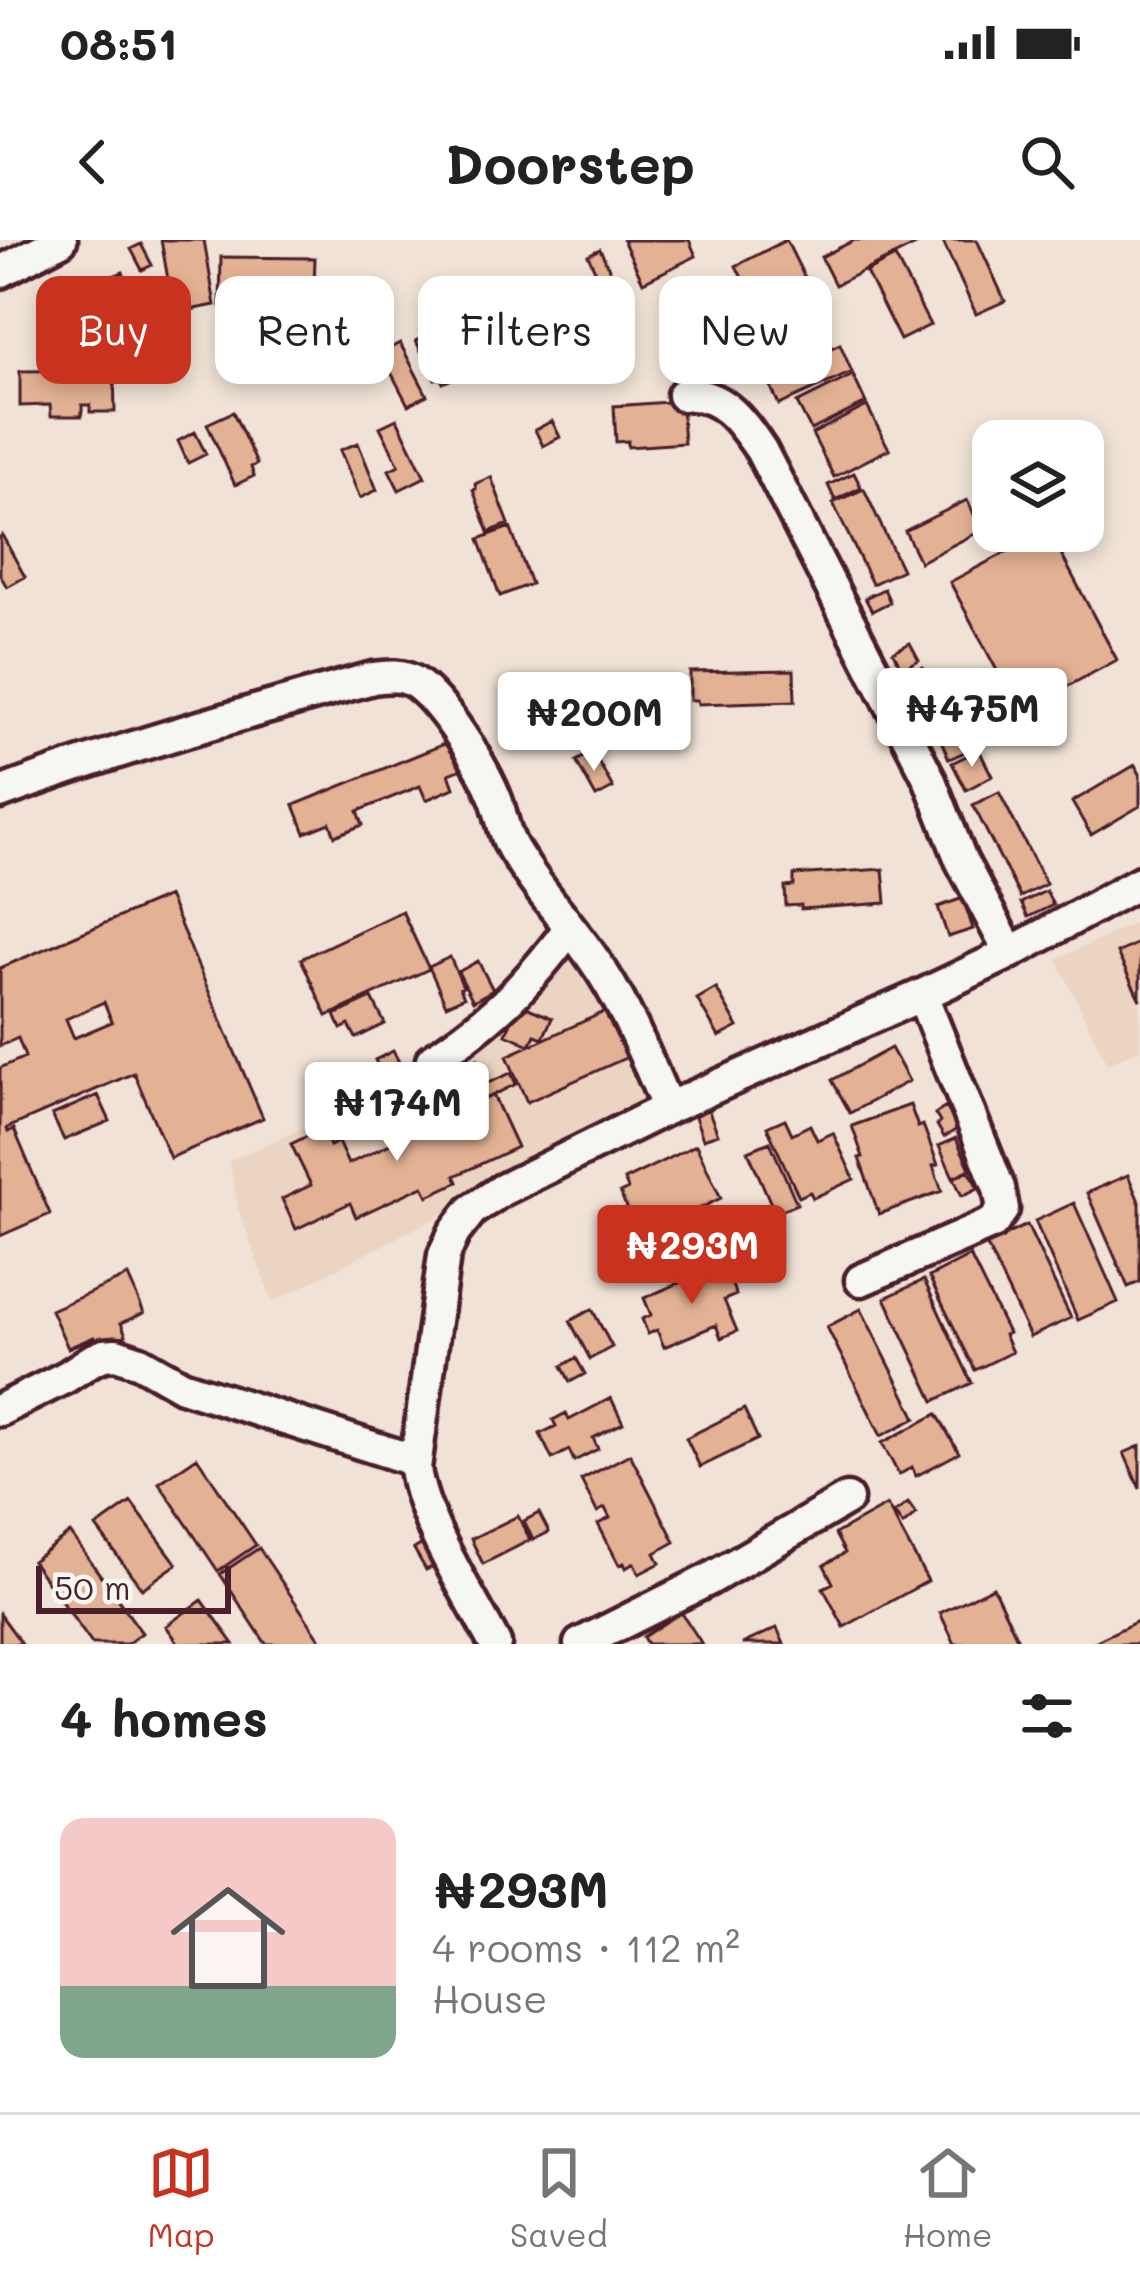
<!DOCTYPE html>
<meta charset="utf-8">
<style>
body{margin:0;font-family:Mali,sans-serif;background:#f2f2f2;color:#222;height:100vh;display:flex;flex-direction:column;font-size:45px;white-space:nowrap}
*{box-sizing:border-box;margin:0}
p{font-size:39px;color:#767676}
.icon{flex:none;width:66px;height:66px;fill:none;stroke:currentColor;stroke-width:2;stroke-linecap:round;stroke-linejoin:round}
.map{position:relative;height:1404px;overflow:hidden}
.side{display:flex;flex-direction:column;background:#fff;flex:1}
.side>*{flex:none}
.banner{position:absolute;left:36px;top:36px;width:1068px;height:108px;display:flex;gap:24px}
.fabs{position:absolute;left:972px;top:180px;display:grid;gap:24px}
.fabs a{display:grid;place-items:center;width:132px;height:132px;border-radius:24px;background:#fff;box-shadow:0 6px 18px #0003;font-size:60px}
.scale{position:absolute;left:36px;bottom:30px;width:195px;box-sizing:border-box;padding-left:12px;border:6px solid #4a1f2b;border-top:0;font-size:33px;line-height:42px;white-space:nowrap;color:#4a1f2b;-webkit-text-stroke:9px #f6f6f2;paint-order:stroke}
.price{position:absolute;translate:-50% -102px;padding:0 27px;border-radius:12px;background:#fff;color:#222;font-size:39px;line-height:78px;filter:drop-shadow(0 3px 6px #0008)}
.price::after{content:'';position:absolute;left:50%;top:72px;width:36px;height:27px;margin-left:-18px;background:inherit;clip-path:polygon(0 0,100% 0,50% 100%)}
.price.on{background:#c8321e;color:#fff}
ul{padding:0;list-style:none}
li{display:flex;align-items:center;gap:36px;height:300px;padding:0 60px}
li+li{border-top:3px solid #e0e0e0}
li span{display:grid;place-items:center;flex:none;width:336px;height:240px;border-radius:24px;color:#555}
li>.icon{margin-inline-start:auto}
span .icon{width:144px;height:144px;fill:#fffc;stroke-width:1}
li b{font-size:51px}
h2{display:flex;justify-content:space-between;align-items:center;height:144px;padding:0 60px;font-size:51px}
.tag{padding:0 42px;border-radius:24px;background:#fff;box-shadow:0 6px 18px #0003;font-size:42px;line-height:108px}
.tag.on{background:#c8321e;color:#fff}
.status{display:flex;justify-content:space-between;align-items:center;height:84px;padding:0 60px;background:#fff;direction:ltr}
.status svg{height:33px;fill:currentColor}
header{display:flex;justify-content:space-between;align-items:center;height:156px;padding:0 60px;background:#fff;font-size:54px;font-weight:700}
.tab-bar{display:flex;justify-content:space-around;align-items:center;height:168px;border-top:3px solid #e0e0e0;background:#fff;font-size:33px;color:#767676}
.tab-bar a{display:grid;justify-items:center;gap:6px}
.tab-bar .on{color:#c8321e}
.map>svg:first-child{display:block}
.built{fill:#ecd4c2}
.building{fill:#e3b294;stroke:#4a1f2b;stroke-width:3;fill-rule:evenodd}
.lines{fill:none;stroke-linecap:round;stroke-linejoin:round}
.minor-casing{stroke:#4a1f2b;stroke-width:39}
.minor{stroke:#f6f6f2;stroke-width:30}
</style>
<div class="status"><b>08:51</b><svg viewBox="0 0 49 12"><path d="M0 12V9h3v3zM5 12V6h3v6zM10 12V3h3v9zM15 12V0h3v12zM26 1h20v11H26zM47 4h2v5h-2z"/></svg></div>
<header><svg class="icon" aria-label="back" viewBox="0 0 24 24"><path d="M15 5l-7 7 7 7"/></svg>Doorstep<svg class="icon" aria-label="search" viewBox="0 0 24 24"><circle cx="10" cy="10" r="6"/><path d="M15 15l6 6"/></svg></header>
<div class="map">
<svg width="1140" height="1404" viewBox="0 0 1140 1404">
<rect width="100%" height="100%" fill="#f0e2d6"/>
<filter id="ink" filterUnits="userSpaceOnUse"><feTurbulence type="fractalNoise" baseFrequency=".00833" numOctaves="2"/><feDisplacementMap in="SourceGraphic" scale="24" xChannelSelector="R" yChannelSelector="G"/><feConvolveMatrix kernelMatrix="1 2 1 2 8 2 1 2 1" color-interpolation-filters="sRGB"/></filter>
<g filter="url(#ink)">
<!-- built -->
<path class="built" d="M1140,680v129l-33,15 -50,-105z
M564,716l26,16 64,133 -382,197 -34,-94 -9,-47 189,-85 83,-56z"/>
<!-- building -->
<path class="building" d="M161,0h43l11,65 -41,8z
M623,0h66l7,16 -53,26z
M786,0l29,58 -49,26 -30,-58z
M855,0h71l-91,45 -14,-28z
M942,0h35l28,61 -29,13z
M141,4l11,21 -10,5 -11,-21z
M600,9l27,59 -12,6 -27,-59z
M221,17l94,1 -1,30h-28v18h-66z
M895,17l35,68 -30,15 -34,-68z
M123,32l10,25 -15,6 -10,-25z
M821,84l9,22 -31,13 -9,-21z
M430,86l26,51 -13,6 -3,-6 -5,2 -19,-38 7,-3 -3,-7z
M784,95l12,24 -24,12 -11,-24z
M400,103l27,52 -19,10 -27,-52z
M840,104l12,28 -73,33 -13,-29z
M114,130l1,42h-25v-7h-8v11h-31l-1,-11 -30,1v-35z
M853,135l13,28 -55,27 -14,-27z
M681,161l3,42 -56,4v-6l-12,1 -2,-36z
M867,166l22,43 -55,28 -22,-43z
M233,172l24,52 -6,3 3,9 -19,9 -28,-61z
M397,179l28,58 -26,13 -10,-20 10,-5 -19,-38z
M552,181l8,16 -17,9 -8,-16z
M195,192l11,22 -18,9 -10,-22z
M358,203l19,47 -17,8 -20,-48z
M854,233l7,14 -26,13 -7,-15z
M491,237l18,47 -20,8 -16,-42 3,-1 -1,-5z
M864,249l38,81 -30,14 -39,-81z
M967,260l15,30 -62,32 -15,-31z
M510,287l21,57 -31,12 -21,-57z
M1046,291h3l68,129 -98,52 -69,-130z
M2,295l23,42 -18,10 -7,-12v-38z
M884,349l6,13 -18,9 -7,-13z
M910,403l9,17 -17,9 -9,-17z
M923,427l16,31 -19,10 -15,-33z
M794,430l1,31 -97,3 -1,-4h-7v-28z
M964,477l12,30 -27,12 -13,-30z
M454,500l11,28 -16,6 5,14 -28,12 -6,-14 -62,25 5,14 -28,11 -5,-13 -25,10 -11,-28z
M979,510l13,26 -26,14 -14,-27z
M593,512l20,36 -17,9 -20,-36z
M1135,525l5,9v32l-49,29 -19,-33z
M999,552l47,92 -26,13 -47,-92z
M883,629l3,34 -85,6v-4l-15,1 -1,-19 9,-1v-11z
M1046,651l7,14 -25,12 -7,-14z
M168,656l95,222 -93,40 -36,-85 -127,55 1,4 6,-3 36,85 -50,22v-168l25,-11 -7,-19 -18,8v-78zM104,762l8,20 -38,16 -8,-19z
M963,658l10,31 -25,8 -10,-30z
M402,671l27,58 -102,47 -26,-57z
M1140,702v58l-23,-47z
M450,717l13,30 -3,1 4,9 -18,8 -17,-38z
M478,721l15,29 -20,11 -15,-29z
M716,748l22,39 -19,10 -22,-38z
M372,758l13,26 -29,14 -7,-13 -8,4 -6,-14z
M519,764l33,14 -9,20 -8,-3 -5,10 -24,-11z
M611,769l21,46 -105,47 -20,-46z
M891,808l18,33 -59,32 -18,-33z
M393,811l6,11 -18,10 -6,-12z
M478,819l9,22 -17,7 -9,-21z
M511,833l5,11 -31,15 -6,-12z
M98,855l12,26 -46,19 -12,-25z
M493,855l24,52 -62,29 3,6 -30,14 -5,-10 -67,31 -6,-14 -54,26 -14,-30 29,-14 -20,-41 31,-15 8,17 8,-4 10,22z
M910,865l8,22 5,-2 15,40 -5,1 9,25 -63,23 -20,-56 4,-1 -11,-31z
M946,867l13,21 -15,9 -7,-12 3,-3 -5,-8z
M708,869l10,25 -15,5 -9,-25z
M785,879l7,15 18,-9 7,15 16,-7 21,46 -41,19 -3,-6 -11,5 -32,-70z
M956,898l14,31 -17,8 -14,-31z
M770,902l27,62 -22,9 -27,-62z
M696,905l25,53 -81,39 -20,-44 8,-4 -4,-9z
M969,930l9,18 -16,8 -8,-18z
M1128,935l12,29v78l-12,5 -41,-94z
M1074,963l44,99 -40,18 -43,-99z
M1027,985l44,93 -41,19 -44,-93z
M970,1016l38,77 -4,2 8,17 -37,18 -46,-93z
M723,1024l13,31 -12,5 13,31 -16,7 -5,-13 -52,22 -7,-17 -9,4 -6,-15 9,-4 -7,-17z
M128,1036l16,37 -23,10 5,12 -28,12 -4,-10 -26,11 -17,-38z
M924,1040l48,103 -38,18 -49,-103z
M592,1069l20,38 -22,12 -20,-38z
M861,1069l55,109 -35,18 -54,-109z
M576,1118l9,16 -15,8 -8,-16z
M611,1158l12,25 -30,15 5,11 -24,12 -5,-11 -17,9 -12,-25 16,-8 -3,-6 13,-7 3,7z
M744,1169l14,30 -58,28 -14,-29z
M937,1174l22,39 -43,23 -4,-9 -13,8 -17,-32z
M1140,1206v43l-16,-36z
M630,1214l45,88 -20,11 5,10 -21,11 -5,-11 -8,5 -2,-5 -5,2 -21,-41 12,-6 -5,-10 -8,4 -16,-32z
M197,1217l59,88 -38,26 -59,-88z
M131,1262l46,62 -35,25 -46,-62z
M908,1263l8,11 -13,11 -9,-12z
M887,1265l41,76 -84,46 -21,-39 10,-5 -9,-18 21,-12 -10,-19z
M539,1273l10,19 -16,8 -9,-19z
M518,1276l12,24 -47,24 -12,-25z
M70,1293l72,100 -15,11h-35l-60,-83z
M429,1300l13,22 -16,8 -12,-21z
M259,1308l63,94 -4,2h-52l-46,-70z
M993,1347l27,57h-65l-15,-31z
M202,1360l32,44h-55l-13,-18z
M681,1372l21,32h-55l-4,-7z
M0,1374l22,30h-22z
M1140,1380v24h-50z
M777,1388l7,16h-42z"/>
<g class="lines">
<!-- minor casing -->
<g class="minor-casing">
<path id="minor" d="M0,32l61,-32
M683,155c39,-3 58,26 78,55l168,328 32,82 49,93
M0,553c122,-46 247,-80 373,-115 14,-2 31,-4 44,6 27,20 65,81 78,113 7,17 8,36 18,52 24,40 55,73 81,111 32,45 52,99 74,148
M432,820c61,-41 93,-72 137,-131
M861,1040l132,-57 10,-14 -4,-21 -77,-193
M0,1170l66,-33 26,-17 12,-5 12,-1 24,8 42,24 234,75
M495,1404c-26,-50 -73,-122 -80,-176l29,-213 10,-22 18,-23 30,-20 166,-82 254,-113 88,-42 130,-71
M580,1404l130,-65 137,-80"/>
</g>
<!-- minor -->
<use href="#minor" class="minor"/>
</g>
</g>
</svg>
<div class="fabs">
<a><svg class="icon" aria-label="layers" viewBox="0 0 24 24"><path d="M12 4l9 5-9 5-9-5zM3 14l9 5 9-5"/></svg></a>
</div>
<div class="scale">50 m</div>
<b class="price" style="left:972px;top:530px">₦475M</b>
<b class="price" style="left:594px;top:534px">₦200M</b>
<b class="price" style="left:397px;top:924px">₦174M</b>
<b class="price on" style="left:692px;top:1067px">₦293M</b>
<div class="banner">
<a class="tag on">Buy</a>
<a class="tag">Rent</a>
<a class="tag">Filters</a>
<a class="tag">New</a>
</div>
</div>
<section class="side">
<h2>4 homes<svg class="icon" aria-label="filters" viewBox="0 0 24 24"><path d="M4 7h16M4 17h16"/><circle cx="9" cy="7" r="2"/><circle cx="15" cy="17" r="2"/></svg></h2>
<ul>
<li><span style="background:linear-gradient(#f6c9c9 70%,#7fa58c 0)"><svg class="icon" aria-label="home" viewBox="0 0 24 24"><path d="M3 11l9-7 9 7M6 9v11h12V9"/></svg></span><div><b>₦293M</b><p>4 rooms · 112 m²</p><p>House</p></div></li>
</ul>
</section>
<nav class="tab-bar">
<a class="on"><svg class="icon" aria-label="map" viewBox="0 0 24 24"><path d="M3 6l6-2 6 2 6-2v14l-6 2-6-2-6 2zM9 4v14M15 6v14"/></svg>Map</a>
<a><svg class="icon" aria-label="saved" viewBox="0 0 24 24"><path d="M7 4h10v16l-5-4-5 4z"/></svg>Saved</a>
<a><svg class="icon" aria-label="home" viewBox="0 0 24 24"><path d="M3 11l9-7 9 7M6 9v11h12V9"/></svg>Home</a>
</nav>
